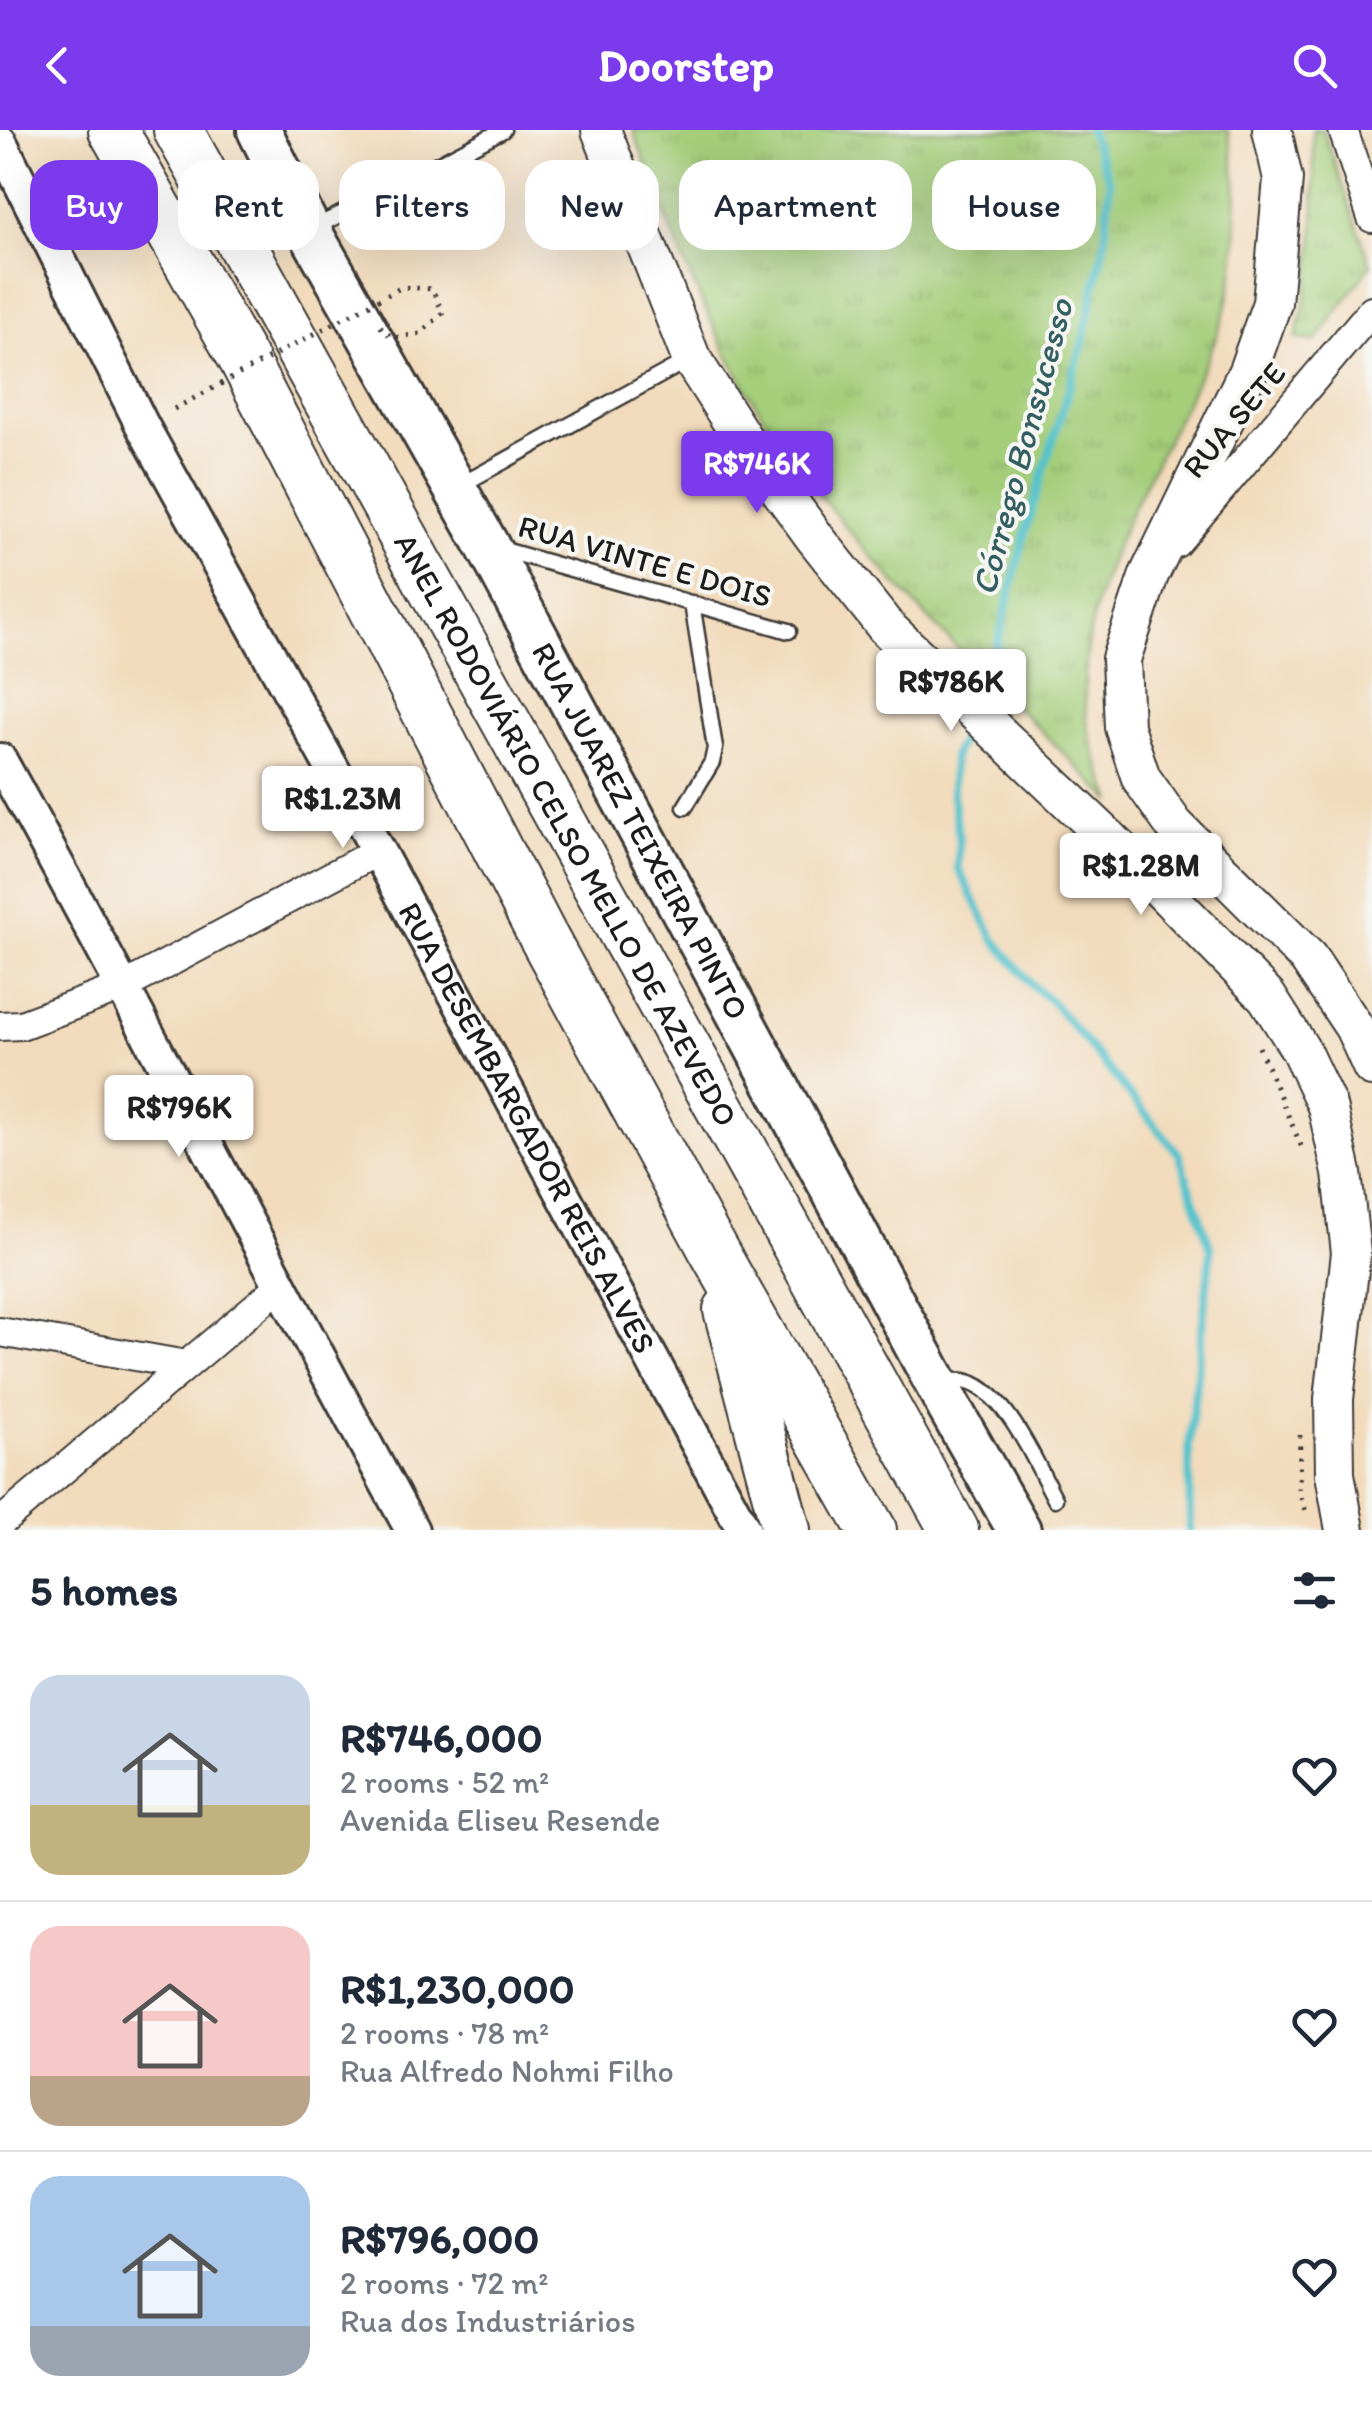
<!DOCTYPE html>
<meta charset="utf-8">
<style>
body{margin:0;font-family:Itim,sans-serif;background:#f2f2f3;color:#1f2937;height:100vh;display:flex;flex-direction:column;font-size:38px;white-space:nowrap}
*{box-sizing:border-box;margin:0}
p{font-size:32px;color:#747a83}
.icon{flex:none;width:55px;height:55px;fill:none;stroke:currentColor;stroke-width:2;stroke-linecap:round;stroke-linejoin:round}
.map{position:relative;height:1400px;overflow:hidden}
.details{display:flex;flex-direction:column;background:#fff;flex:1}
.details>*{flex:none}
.hud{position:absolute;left:30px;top:30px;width:1312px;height:90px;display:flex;gap:20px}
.price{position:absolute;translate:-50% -85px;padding:0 22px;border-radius:10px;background:#fff;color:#222;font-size:32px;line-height:65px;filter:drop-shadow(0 2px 5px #0008)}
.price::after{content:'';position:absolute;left:50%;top:60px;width:30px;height:22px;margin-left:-15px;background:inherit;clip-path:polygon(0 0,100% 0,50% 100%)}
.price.on{background:#7c3aed;color:#fff}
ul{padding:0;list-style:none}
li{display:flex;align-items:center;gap:30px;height:250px;padding:0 30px}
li+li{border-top:2px solid #e0e1e3}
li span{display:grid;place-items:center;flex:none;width:280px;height:200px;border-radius:30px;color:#555}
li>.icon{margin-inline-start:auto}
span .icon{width:120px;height:120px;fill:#fffc;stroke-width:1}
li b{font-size:42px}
h2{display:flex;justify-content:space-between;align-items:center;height:120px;padding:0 30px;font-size:42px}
.chip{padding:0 35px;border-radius:30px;background:#fff;box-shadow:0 10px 40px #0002;font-size:35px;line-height:90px}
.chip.on{background:#7c3aed;color:#fff}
header{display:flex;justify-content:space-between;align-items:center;height:130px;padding:0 30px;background:#7c3aed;color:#fff;font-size:45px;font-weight:700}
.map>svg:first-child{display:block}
.grass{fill:url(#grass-tufts);stroke:#60754b;stroke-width:2.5}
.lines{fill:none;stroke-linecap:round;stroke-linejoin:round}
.stream{stroke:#55c2cc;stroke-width:8}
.service-casing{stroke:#3c3934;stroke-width:19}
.minor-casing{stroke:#3c3934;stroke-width:32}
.tertiary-casing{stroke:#3c3934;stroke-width:38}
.secondary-casing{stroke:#3c3934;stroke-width:42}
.primary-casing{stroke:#3c3934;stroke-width:48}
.motorway-casing{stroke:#3c3934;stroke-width:52}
.path{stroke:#3c3934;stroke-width:5;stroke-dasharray:2.5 8;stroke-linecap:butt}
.service{stroke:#fff;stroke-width:14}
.minor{stroke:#fff;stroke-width:28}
.tertiary{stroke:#fff;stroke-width:32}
.secondary{stroke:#fff;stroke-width:38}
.primary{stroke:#fff;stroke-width:42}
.motorway{stroke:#fff;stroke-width:48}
.path-bridge{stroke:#3c3934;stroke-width:5;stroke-dasharray:2.5 8;stroke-linecap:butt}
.labels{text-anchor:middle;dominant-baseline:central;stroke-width:8;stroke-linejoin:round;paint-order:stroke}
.street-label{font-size:32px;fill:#1c1c1c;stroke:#f6f6f2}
.water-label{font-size:35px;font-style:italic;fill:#335e62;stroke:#f6f6f2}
</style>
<header><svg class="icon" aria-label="back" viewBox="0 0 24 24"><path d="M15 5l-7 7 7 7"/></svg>Doorstep<svg class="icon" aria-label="search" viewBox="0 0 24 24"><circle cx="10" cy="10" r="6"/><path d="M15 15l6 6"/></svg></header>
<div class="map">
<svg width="1372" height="1400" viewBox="0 0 1372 1400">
<defs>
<pattern id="grass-tufts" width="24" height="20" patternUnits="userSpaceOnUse" patternTransform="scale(2.5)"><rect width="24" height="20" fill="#a4ce7a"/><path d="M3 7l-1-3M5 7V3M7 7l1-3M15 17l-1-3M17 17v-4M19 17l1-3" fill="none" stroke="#8db069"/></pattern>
</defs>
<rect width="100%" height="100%" fill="#f6f6f2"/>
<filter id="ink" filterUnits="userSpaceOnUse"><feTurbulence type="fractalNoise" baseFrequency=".01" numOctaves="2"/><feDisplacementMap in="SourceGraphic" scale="20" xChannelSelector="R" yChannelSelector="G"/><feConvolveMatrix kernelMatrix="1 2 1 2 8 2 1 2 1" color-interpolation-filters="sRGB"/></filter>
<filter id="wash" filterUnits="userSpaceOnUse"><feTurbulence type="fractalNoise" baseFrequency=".0048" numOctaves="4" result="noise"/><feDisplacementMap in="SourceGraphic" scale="40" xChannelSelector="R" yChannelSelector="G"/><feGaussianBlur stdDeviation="2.25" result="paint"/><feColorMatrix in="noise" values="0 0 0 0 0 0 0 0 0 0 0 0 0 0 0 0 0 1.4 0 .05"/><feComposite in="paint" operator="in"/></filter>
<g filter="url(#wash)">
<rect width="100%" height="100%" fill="#f2dbbc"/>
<!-- grass -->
<path class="grass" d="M633,0h595c11,54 12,112 1,166 -8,38 -29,77 -46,112 -48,98 -108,194 -97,307 4,29 17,60 27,87 -109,-109 -225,-214 -317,-338 -75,-100 -120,-218 -163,-334z
M1312,0h11l48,135 -55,76 -20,-2c21,-74 21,-132 16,-209z"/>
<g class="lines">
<!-- stream -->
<path class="stream" d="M980,569l9,-22 39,-155 55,-180 22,-102 5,-58 -21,-52
M970,590l-17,37 -1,38 7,42 -1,31 36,71 38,46 22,19 125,150 32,95 -22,197 1,84"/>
</g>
</g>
<g filter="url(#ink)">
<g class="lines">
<!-- service casing -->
<g class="service-casing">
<path id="service" d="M312,99l191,-99
M459,356l231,-127
M497,418l292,83
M685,677l27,-45 3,-14 -23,-145
M944,1254c51,-23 92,81 111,115"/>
</g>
<!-- minor casing -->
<g class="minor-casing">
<path id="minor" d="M1343,0l29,88
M1176,413l196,-233
M0,896l21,-1 104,-39 253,-135
M0,1202l186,33
M0,1393l279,-236"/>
</g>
<!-- tertiary casing -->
<g class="tertiary-casing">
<g id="tertiary">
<path id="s1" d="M0,12l143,285 235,424 366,679"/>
<path d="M0,630c141,255 272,514 412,770"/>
</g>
</g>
<!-- secondary casing -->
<g class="secondary-casing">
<path id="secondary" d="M601,0l90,228 52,81 73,100 70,88 257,244 124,126 33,52 27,57 15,67 9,80 -17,146 1,75 10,56
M1272,0l11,49 -11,124 -24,68 -99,204 -28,84 3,68 17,51 33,47 134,133 46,69 18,40"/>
</g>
<!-- primary casing -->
<g class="primary-casing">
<g id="primary">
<path id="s2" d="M259,0l50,100 178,315 462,862 70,123"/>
</g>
</g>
<!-- motorway casing -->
<g class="motorway-casing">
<g id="motorway">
<path d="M113,0l130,229 298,574 171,315 160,282"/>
<path id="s3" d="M178,0l776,1400"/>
<path d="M728,1180l58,220"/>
</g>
</g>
<!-- path -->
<path class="path" d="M883,540l24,24
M1259,917l43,101
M1300,1305l-1,57 9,25"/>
<!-- service -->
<use href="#service" class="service"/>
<!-- minor -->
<use href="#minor" class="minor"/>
<!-- tertiary -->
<use href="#tertiary" class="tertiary"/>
<!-- secondary -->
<use href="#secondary" class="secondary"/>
<!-- primary -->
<use href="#primary" class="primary"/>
<!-- motorway -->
<use href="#motorway" class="motorway"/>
<!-- path-bridge -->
<path class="path-bridge" d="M174,279l228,-122 30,2 11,24 -23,21 -28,4 -15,-15"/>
</g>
</g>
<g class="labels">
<!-- street labels -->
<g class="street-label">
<text transform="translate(1234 290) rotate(-50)">RUA SETE</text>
<text transform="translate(645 431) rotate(16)">RUA VINTE E DOIS</text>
<text stroke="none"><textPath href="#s3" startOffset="800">ANEL RODOVIÁRIO CELSO MELLO DE AZEVEDO</textPath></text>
<text stroke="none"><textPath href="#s2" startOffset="798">RUA JUAREZ TEIXEIRA PINTO</textPath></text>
<text stroke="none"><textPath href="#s1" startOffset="1118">RUA DESEMBARGADOR REIS ALVES</textPath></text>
</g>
<!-- water labels -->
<g class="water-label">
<text transform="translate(1022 317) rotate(-75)">Córrego Bonsucesso</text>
</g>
</g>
</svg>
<b class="price on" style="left:757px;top:386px">R$746K</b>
<b class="price" style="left:951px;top:604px">R$786K</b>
<b class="price" style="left:343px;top:721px">R$1.23M</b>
<b class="price" style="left:1141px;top:788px">R$1.28M</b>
<b class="price" style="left:179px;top:1030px">R$796K</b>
<div class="hud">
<a class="chip on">Buy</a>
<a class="chip">Rent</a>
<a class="chip">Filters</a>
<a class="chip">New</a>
<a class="chip">Apartment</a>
<a class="chip">House</a>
</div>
</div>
<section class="details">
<h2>5 homes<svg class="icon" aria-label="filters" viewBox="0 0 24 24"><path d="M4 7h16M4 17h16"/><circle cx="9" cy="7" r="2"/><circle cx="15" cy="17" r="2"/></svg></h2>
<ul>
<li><span style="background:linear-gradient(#c9d6e8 65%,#c2b280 0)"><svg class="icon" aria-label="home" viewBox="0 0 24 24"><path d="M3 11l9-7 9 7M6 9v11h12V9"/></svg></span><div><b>R$746,000</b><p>2 rooms · 52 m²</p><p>Avenida Eliseu Resende</p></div><svg class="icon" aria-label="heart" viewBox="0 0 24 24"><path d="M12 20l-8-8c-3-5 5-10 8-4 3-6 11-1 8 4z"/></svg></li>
<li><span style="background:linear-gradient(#f6c9c9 75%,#b9a48a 0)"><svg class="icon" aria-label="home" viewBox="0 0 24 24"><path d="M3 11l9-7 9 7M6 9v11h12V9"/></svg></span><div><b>R$1,230,000</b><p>2 rooms · 78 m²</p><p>Rua Alfredo Nohmi Filho</p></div><svg class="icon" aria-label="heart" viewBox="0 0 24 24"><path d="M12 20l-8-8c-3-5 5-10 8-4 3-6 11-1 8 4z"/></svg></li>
<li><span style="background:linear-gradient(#a9c7e8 75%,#9aa5b1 0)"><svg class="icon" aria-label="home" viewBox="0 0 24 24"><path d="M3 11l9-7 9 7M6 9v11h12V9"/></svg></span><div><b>R$796,000</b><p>2 rooms · 72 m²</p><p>Rua dos Industriários</p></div><svg class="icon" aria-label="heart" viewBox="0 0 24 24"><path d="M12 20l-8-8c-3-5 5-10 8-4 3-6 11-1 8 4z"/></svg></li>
</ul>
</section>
